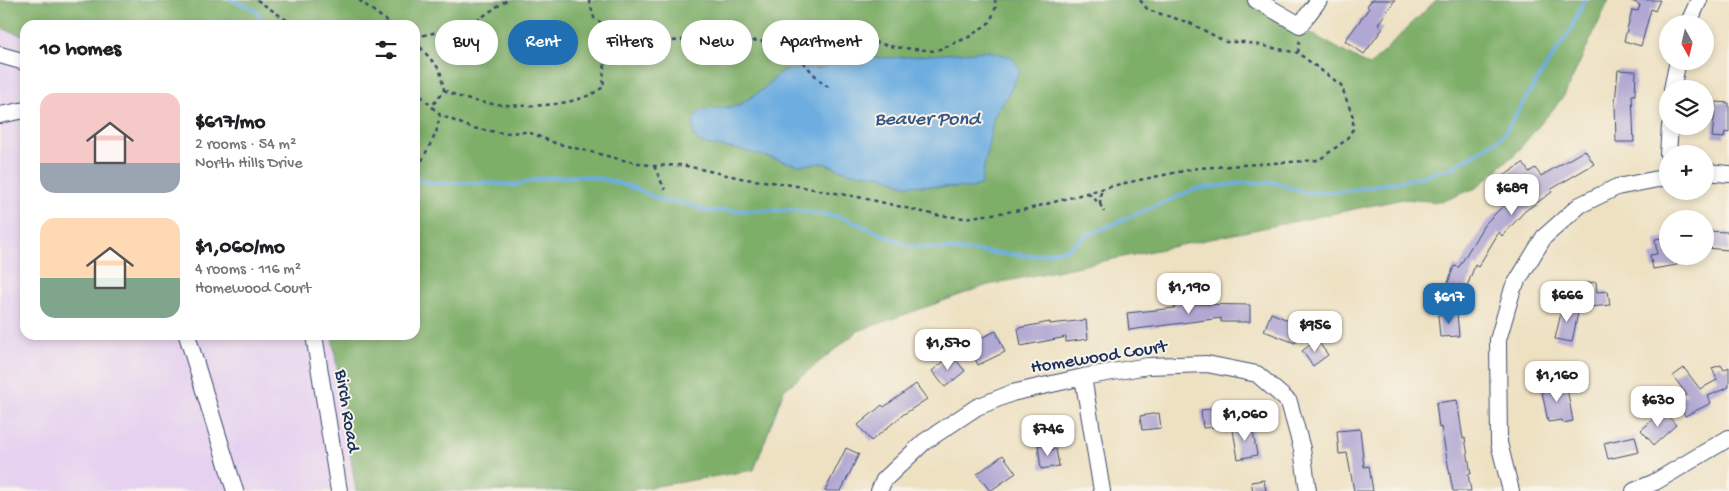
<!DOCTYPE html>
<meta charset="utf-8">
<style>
body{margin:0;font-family:"Gochi Hand",sans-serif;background:#f6f6f6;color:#202124;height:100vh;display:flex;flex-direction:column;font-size:19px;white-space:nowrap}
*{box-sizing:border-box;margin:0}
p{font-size:16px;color:#757577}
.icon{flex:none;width:28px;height:28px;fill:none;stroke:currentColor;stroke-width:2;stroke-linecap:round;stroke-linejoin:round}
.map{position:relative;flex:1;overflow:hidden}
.side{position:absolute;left:20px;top:20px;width:400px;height:320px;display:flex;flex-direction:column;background:#fff;border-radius:15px;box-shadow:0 2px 8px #0003}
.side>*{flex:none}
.hud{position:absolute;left:435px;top:20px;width:475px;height:45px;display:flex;gap:10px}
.needle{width:32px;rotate:172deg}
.fabs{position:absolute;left:1659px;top:15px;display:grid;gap:10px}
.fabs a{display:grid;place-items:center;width:55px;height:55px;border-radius:50%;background:#fff;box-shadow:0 2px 8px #0003;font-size:25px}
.price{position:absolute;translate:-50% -42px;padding:0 11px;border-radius:10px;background:#fff;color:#222;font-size:16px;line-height:32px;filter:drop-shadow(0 1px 2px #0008)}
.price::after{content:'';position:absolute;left:50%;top:30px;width:15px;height:11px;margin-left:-8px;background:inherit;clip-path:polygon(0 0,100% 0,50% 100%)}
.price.current{background:#1f6fb2;color:#fff}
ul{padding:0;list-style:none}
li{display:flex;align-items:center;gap:15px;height:125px;padding:0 20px}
li span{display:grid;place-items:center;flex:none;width:140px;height:100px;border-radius:15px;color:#555}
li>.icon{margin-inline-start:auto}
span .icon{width:60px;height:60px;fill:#fffc;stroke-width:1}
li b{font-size:21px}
h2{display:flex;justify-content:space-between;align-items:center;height:60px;padding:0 20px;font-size:21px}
.chip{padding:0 18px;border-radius:22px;background:#fff;box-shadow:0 2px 8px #0003;font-size:18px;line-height:45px}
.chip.current{background:#1f6fb2;color:#fff}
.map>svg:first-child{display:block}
.built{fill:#e6d2f0}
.forest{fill:#7eaf69;stroke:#4c6f64;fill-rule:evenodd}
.water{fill:#6dade0;stroke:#446e9f}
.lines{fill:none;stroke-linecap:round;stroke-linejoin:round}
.stream{stroke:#6dade0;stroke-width:4}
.building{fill:#b1a7d3}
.minor-casing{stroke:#3b4a6d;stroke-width:18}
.path{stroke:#3b4a6d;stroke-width:2.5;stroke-dasharray:4 4;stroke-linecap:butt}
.minor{stroke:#fff;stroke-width:16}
.labels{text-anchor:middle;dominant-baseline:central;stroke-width:4;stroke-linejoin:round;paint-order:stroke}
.street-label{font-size:19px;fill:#1b2f5e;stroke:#f7f3e8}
.water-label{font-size:20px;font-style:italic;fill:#345585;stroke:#f7f3e8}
</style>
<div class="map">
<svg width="1729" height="491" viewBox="0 0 1729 491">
<rect width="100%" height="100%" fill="#f7f3e8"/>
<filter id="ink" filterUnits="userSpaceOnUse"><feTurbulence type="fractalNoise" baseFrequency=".02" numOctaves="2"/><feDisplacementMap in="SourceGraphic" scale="10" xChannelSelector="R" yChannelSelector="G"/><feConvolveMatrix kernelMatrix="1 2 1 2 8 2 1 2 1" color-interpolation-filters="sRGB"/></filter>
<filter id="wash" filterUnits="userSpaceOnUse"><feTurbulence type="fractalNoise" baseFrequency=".0096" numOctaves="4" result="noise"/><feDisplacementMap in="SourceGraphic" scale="20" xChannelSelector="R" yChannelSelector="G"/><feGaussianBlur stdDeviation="1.12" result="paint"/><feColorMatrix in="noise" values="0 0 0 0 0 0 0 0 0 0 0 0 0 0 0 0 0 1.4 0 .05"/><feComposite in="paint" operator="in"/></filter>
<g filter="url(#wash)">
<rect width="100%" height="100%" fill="#eee1c2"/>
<!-- built -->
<path class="built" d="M0,27l25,9v299h307l24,156h-356z"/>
<!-- forest -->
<path class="forest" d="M0,0h1252l117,66 67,-66h173l-45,96 -48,57 -40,35 -35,14 -38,-3 -415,86 -130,46 -74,59 -30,80 -128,21h-270l-24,-156h83v-310h-390v11l-25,-8zM863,57l157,13 -11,23 -15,23 -10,45 -28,27 -51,-3 -25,-10 -29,-2 -28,-10 -25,2 -57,-16 -38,-5 17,-36 18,-2 24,-16 21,-20 37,-2z"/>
<!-- water -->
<path class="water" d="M987,51l25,6 8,13 -11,23 -15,23 -13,68 -9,4 -67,-3 -25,-10 -29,-2 -28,-10 -25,2 -57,-15 -38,-6 -9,-7 -1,-16 6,-10 39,-5 24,-16 21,-20 37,-2 43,-11 27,1z"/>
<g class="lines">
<!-- stream -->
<path class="stream" d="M231,0l23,9 12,16
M415,177l13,6h59l27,2 29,-7 37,-2 23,3 32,9 28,13 26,3 16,7 86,-1 50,7 69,29 122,10 35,-7 19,-13 109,-47 50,-6h31l30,10 40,-2 71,-13 37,-11 48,-30 39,-63 29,-43 14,-31"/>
</g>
<g id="blocks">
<!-- building -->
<path class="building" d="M1372,0h23l-17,24 5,4 -19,26 -19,-13 24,-33 -2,-2z
M1630,0h30l-5,11 -4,-2 -10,37 -17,-5 8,-31 6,1 2,-6z
M1618,70l18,1 -1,24h-3l2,47h-18l-1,-39z
M1716,102l13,1v30l-4,-1 -1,6 -12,-1z
M1585,150l9,14 -44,26 2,2 -27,19 -23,25 -3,-4 -21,35 -3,-2 -15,40 -18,-6 12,-33 5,1 25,-42 33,-33 -12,-17 18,-12 6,9 6,-4 6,8z
M1705,231l24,1v18l-24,-2z
M1668,237v19h7l2,9 -24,4 -3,-14 7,-1 -2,-15z
M1596,282l1,10 11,-1 2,14 -29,3 -3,-24z
M1191,299l1,5 58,1v17h-29v-4l-92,12 -2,-17 48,-5 -1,-7z
M1563,304l16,4 -7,34 -17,-3z
M1271,313l31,13 -7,17 -31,-12z
M1457,313l2,23 -19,1 -2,-22z
M1086,320l2,19 -22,3v-5l-45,9 -3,-18 32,-6v2z
M996,331l9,21 -27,13 -10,-21z
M1317,340l11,15 -15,11 -11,-15z
M952,355l13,16 -20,16 -13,-16z
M1721,365l3,5 5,-3v20l-21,9 3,7 -26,13 -8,-16 10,-5 -14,-19 11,-8 16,21 17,-9 -5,-12z
M1566,383l7,38 -10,2 -1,-3 -14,2 -7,-35z
M916,384l11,15 -23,15 -33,27 -13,-16 24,-20 2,2z
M1457,400l6,39 2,-1 6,36h-3l3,17h-18l-12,-64 -2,1 -3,-25z
M1226,407l2,19 -25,2 -2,-18z
M1663,411l13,14 -22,20 -13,-15z
M1159,413l2,15 -19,2 -2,-14z
M1252,426l5,29 -19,4 -5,-29z
M1360,429l4,38 5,-1 4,25h-19l-7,-38 -8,1 -2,-23z
M1635,436l4,16 -31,7 -4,-16z
M1048,444l1,6 7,-1 3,17 -18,3 -3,-24z
M846,448l13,6 -18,37h-16z
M1003,455l13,18 -26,18 -13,-17z
M1264,480l2,11h-13l-2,-9z"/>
</g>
</g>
<g filter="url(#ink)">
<use href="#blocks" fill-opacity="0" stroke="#3b4a6d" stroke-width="1"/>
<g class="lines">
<!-- minor casing -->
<g class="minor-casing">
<path id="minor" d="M1256,0l44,25 19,-25
M1688,24l11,-24
M0,55l25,7
M1672,89l6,-28
M0,115l25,-5
M1668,154l2,-28
M1705,172l24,2
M187,335l48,156
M314,335l25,156
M1083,377l19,114
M879,491l5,-11 40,-38 53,-35 35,-14 71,-16 65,-11 59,-2 50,10 32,28 13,47 6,42
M1511,491l-12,-48 -1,-103 15,-52 31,-51 36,-32 37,-18 51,-10
M1634,491l21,-9 74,-44"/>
</g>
<!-- path -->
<path class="path" d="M257,0l37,25
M359,0l33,25
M589,0l5,18 25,17 15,5 20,3 55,-6 64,5 14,6 12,-1 9,-8 9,-4 36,2 41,10 41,4 34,-14 21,-15 6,-15 -1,-7
M1140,0l8,10 42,13 36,19h18l54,11
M415,37l55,-12 37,-25
M415,41l25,29 4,20 -12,16
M799,47l2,13 21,23 10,6
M415,90l25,25 32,13 31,5 25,-1 27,11 68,17 31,6 28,-1 63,14 35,4 83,15 73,17 28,3 64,-9 92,-25 78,-16 121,-8 27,-20 7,-11v-12l-12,-32 -43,-32 2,-16
M444,90c9,4 17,8 26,10 34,8 106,11 134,-14 -3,-19 5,-36 15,-51
M654,166l11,24
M418,168l18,-35 4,-18
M1088,193l12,11 4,8
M1100,204l1,-14"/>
<!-- minor -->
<use href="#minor" class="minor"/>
</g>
</g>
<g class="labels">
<!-- street labels -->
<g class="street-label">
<text transform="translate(1099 358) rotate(-9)">Homewood Court</text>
<text transform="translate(346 411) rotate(81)">Birch Road</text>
</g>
<!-- water labels -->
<g class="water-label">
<text x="927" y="120">Beaver Pond</text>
</g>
</g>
</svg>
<div class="fabs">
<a><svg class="needle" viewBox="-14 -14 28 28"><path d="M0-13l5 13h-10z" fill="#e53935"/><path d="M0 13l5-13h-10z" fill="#757577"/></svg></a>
<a><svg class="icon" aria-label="layers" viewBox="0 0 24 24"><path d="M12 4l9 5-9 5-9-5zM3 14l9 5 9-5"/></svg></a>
<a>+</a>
<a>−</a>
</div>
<b class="price" style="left:1512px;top:216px">$689</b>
<b class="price" style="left:1189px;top:315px">$1,190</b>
<b class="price" style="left:1567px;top:323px">$666</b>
<b class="price current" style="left:1449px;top:325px">$617</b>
<b class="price" style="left:1315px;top:353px">$956</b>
<b class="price" style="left:948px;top:371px">$1,570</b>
<b class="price" style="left:1557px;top:403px">$1,160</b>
<b class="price" style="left:1658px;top:428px">$630</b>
<b class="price" style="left:1245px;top:442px">$1,060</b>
<b class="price" style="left:1048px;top:457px">$746</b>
<div class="hud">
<a class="chip">Buy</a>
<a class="chip current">Rent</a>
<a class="chip">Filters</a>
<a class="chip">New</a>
<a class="chip">Apartment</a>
</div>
<section class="side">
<h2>10 homes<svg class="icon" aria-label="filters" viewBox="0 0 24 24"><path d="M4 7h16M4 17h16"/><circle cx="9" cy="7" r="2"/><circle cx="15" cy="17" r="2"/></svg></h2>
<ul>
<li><span style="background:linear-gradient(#f6c9c9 70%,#9aa5b1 0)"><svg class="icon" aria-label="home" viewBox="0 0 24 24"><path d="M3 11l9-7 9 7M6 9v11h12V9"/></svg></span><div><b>$617/mo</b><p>2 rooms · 54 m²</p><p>North Hills Drive</p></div></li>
<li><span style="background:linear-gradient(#ffd9b3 60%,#7fa58c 0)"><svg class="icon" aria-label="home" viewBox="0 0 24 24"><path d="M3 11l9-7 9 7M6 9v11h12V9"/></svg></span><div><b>$1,060/mo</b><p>4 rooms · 116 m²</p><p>Homewood Court</p></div></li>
</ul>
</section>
</div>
